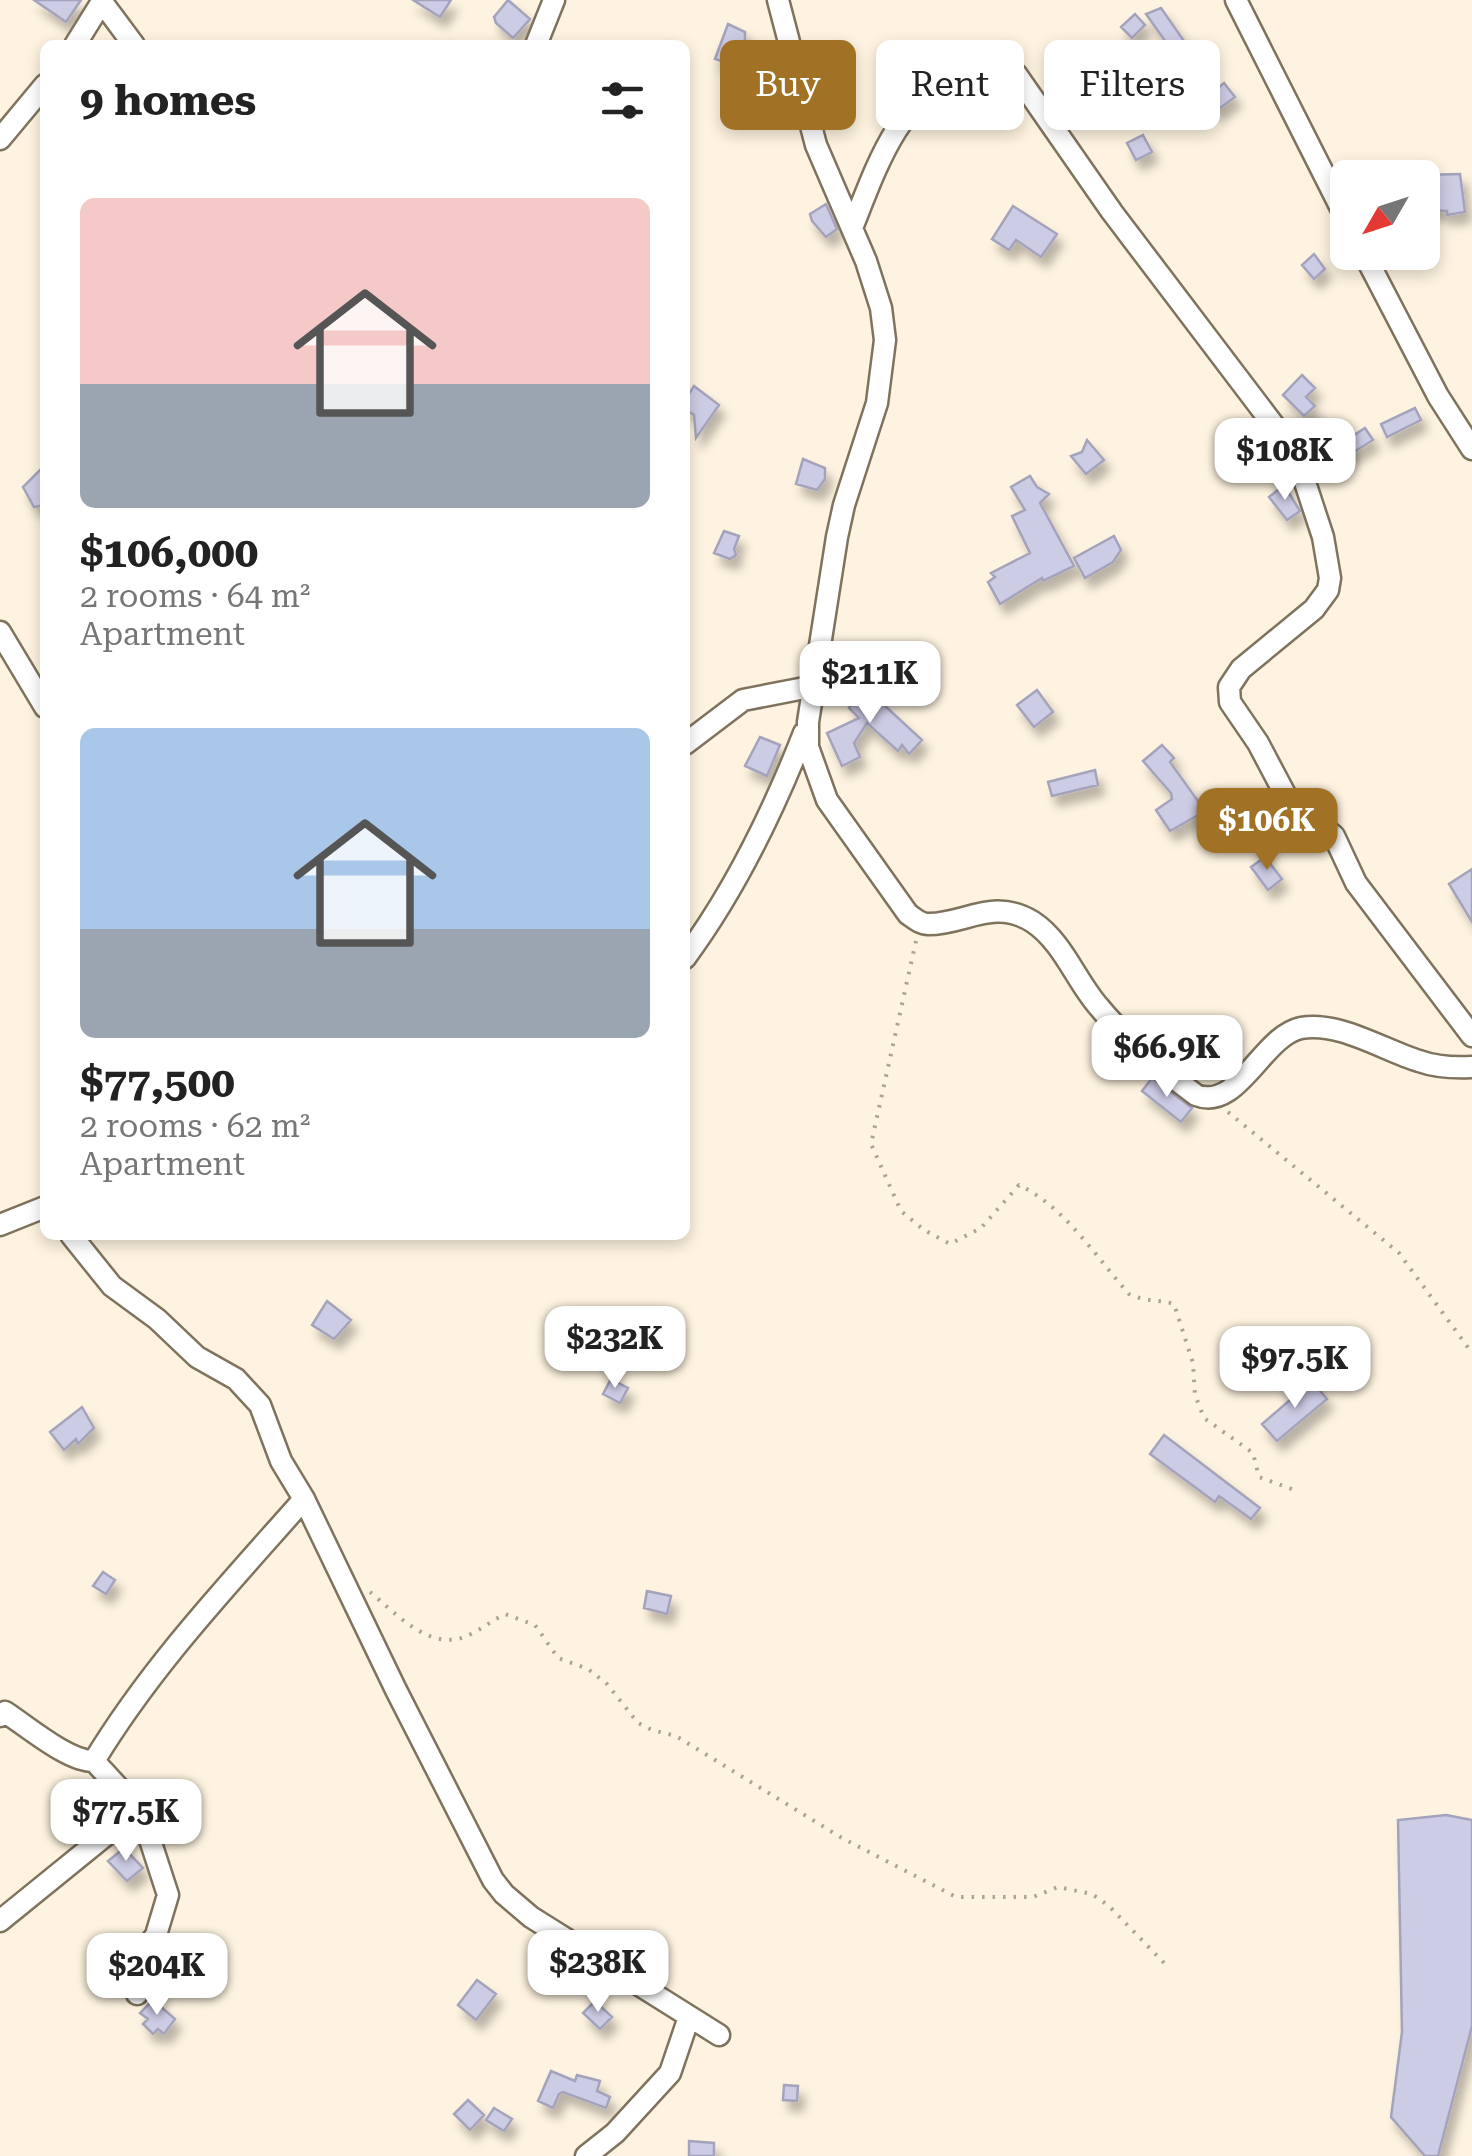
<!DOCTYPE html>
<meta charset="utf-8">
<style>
body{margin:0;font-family:"Roboto Serif",serif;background:#f2f2f2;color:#222;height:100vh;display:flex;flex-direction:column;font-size:38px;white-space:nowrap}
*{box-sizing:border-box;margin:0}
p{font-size:32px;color:#767676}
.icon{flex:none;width:55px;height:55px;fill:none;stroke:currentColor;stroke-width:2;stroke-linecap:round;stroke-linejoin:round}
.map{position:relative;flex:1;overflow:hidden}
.drawer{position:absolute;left:40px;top:40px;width:650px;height:1200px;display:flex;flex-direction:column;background:#fff;border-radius:15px;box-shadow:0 5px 15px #0003}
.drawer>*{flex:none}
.guide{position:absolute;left:720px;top:40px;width:600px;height:90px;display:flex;gap:20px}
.needle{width:65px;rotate:231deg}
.buttons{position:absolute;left:1330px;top:160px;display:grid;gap:20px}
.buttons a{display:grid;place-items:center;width:110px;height:110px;border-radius:15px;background:#fff;box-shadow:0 5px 15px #0003;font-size:50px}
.price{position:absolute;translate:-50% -85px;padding:0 22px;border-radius:20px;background:#fff;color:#222;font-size:32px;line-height:65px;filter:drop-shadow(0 2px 5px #0008)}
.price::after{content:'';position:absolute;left:50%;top:60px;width:30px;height:22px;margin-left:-15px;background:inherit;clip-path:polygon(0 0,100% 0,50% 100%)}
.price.active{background:#a17225;color:#fff}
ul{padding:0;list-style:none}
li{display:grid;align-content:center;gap:20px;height:530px;padding:0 40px}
li span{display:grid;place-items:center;height:310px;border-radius:15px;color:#555}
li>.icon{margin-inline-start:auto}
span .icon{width:180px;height:180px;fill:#fffc;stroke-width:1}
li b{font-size:42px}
h2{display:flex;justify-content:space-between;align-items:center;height:120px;padding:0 40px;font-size:42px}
.tag{padding:0 35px;border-radius:15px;background:#fff;box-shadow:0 5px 15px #0003;font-size:35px;line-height:90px}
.tag.active{background:#a17225;color:#fff}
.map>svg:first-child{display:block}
.building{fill:#cdcce5;stroke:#a4a3bb;stroke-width:2.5;filter:url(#shadow)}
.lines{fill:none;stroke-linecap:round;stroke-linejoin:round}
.minor-casing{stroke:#7f735e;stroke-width:25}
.path{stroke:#aba394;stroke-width:4;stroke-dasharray:2.5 8;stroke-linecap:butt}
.minor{stroke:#fff;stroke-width:20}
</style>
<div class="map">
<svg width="1472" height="2156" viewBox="0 0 1472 2156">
<defs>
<filter id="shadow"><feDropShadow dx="6" dy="10" stdDeviation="5" flood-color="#0004"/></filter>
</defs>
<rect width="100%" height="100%" fill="#fef3e0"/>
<!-- building -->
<path class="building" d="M34,0h47l-15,22z
M413,0h38l-11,17z
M508,0l22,19 -17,19 -17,-15 -2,-6z
M1161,8l32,46 -13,8 -34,-48z
M1135,14l10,11 -13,13 -11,-11z
M728,24l17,8v12l26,20 -3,6 -26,-12 -3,9 -24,-8z
M1224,83l11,14 -19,14 -10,-13z
M1143,135l9,17 -16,8 -9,-17z
M1460,174l5,38 -18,3v-4l-25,-1v-35z
M826,204l11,25 -11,8 -14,-16 -2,-7z
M1013,206l44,28 -16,23 -25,-17 -7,10 -17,-11z
M1314,254l11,15 -11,10 -12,-14z
M1302,375l13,13 -9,9 9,9 -11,10 -21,-21z
M694,386l25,19 -23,33 -2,-23 -9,-6v-9z
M1415,408l6,12 -34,17 -6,-13z
M1365,428l8,12 -27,17 -7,-12z
M1087,440l17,20 -18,14 -15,-18 11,-4z
M803,459l22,9v11l-8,11 -21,-6z
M45,465v40l-11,2 -11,-20z
M1030,476l7,11 12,7 -9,9 34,63 -31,15 -1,-3 -42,26 -12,-22 7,-5 -4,-4 39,-20 -18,-37 13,-6 -14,-23z
M1284,485l16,26 -13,9 -18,-23z
M724,531l15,5 -5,13 2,6 -6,4 -16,-6z
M1114,536l7,14 -8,12 -28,16 -11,-20z
M857,680l65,60 -13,14 -7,-9 -4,6 -31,-28 -13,20 6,14 -18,9 -15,-33 32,-15 -10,-10 4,-5 -8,-9z
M1037,690l16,22 -19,15 -17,-22z
M760,737l20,8 -13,31 -22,-10z
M1162,745l12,13 -4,4 35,49 -35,20 -14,-21 16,-11 -1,-6 -28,-32z
M1095,770l3,15 -46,11 -4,-14z
M1265,857l17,22 -14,11 -17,-23z
M1472,869v53l-23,-38z
M1152,1078l40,30 -11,14 -39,-31z
M327,1301l24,19 -17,19 -22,-14z
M611,1379l17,9 -8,15 -17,-9z
M1312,1381l15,18 -50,42 -15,-17z
M82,1407l12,21 -16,16 -2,-5 -12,11 -14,-18z
M1164,1435l96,73 -9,11 -32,-23 -4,6 -65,-48z
M103,1572l12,8 -9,14 -13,-8z
M647,1591l24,5 -4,18 -23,-6z
M1446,1815l26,5v206l-34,130h-13l-34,-39 11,-85 -4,-212z
M124,1848l19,20 -16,13 -19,-20z
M477,1980l19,14 -20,26 -18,-15z
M153,2000l22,19 -11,15 -6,-5 -5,5 -10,-10 5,-5 -8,-6z
M595,2001l17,16 -12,12 -17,-16z
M551,2071l24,10 2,-6 23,6 -3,10 13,6 -4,11 -43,-16 -4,2 -6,14 -15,-7z
M784,2085l14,1 -1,15 -14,-1z
M468,2100l16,15 -14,15 -16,-16z
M494,2108l18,11 -8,12 -18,-11z
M689,2141l25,2v13h-25z"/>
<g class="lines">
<!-- minor casing -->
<g class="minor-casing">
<path id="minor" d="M778,0l38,145 50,116 15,47 4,32 -8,63 -33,102 -7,32 -29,185v25l19,53 81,114c6,4 12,10 20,10 35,1 66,-27 105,-2 30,20 43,59 66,85 28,34 62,62 97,88 42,17 66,-59 105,-67 38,-7 82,22 118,33 17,6 35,7 53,6
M1236,0l112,222
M102,2l32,43
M75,45l28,-45
M536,45l18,-45
M0,139l45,-54
M852,228c26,-65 44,-123 108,-159 22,-12 37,-13 56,5l96,138 176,232 11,20 24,73 7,41 -2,12 -14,19 -73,60 -12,18 1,15 28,41 28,53 48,40 22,47 116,153
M1363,252l75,144 34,53
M0,632l45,75
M685,744l58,-44 72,-14
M685,958c51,-69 88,-146 119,-225
M0,1225l45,-18
M71,1235l41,51 45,33 40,38 39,22 24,26 21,56 23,38 92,191 97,190 11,14 27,23 188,118
M0,1716l5,-4c23,15 64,50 89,49 58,-96 136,-178 210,-262
M94,1761l47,51 27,83 -12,40 -23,33 4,26
M0,1921l106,-86 30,-29
M586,2156l29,-23 55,-60 19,-56"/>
</g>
<!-- path -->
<path class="path" d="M916,941l-45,203 30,67 23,19 26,14 31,-16 38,-43c46,22 77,72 110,109 16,8 28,5 45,10l19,59 2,32 9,23 49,35 6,24 38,14
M1228,1112l171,141 73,100
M370,1592c27,22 62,63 101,42 12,-6 22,-14 34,-20l30,11 23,33 30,11 19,15 31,39 14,7 24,6 166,102 114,59h77l25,-10 34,7 17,12 58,60"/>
<!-- minor -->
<use href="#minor" class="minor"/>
</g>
</svg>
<div class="buttons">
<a><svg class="needle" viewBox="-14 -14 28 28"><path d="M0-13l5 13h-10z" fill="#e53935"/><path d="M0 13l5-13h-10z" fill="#767676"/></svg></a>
</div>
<b class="price" style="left:1285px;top:503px">$108K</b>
<b class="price" style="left:870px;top:726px">$211K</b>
<b class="price active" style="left:1267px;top:873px">$106K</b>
<b class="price" style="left:1167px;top:1100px">$66.9K</b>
<b class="price" style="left:615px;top:1391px">$232K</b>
<b class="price" style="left:1295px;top:1411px">$97.5K</b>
<b class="price" style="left:126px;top:1864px">$77.5K</b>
<b class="price" style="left:598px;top:2015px">$238K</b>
<b class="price" style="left:157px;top:2018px">$204K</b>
<div class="guide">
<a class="tag active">Buy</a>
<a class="tag">Rent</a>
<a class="tag">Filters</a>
</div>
<section class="drawer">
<h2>9 homes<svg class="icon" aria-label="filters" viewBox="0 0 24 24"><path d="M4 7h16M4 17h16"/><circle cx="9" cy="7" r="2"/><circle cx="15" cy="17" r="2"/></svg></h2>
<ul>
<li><span style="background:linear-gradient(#f6c9c9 60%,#9aa5b1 0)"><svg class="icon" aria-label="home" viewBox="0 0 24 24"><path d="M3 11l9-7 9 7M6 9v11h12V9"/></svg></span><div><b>$106,000</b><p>2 rooms · 64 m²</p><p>Apartment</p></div></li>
<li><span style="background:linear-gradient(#a9c7e8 65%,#9aa5b1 0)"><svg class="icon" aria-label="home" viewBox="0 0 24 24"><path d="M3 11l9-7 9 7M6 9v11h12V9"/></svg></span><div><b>$77,500</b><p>2 rooms · 62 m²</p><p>Apartment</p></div></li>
</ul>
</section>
</div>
